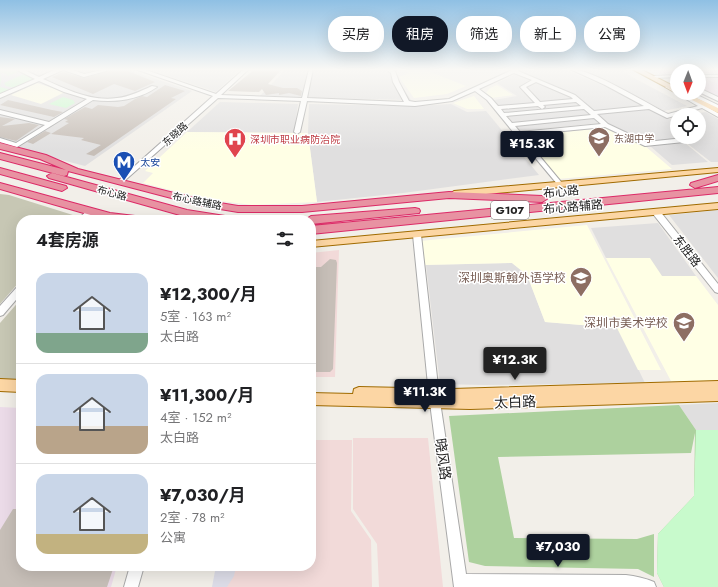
<!DOCTYPE html>
<html lang="zh">
<meta charset="utf-8">
<style>
body{margin:0;font-family:Jost,"Noto Sans SC",sans-serif;background:#f2f2f2;color:#202124;height:100vh;display:flex;flex-direction:column;font-size:15px;white-space:nowrap}
*{box-sizing:border-box;margin:0}
p{font-size:13px;color:#757577}
.icon{flex:none;width:22px;height:22px;fill:none;stroke:currentColor;stroke-width:2;stroke-linecap:round;stroke-linejoin:round}
.map{position:relative;flex:1;overflow:hidden}
.sheet{position:absolute;left:16px;top:215px;width:300px;height:356px;display:flex;flex-direction:column;background:#fff;border-radius:16px;box-shadow:0 4px 16px #0002}
.sheet>*{flex:none}
.hud{position:absolute;left:328px;top:16px;width:330px;height:36px;display:flex;gap:8px}
.needle{width:26px;rotate:181deg}
.buttons{position:absolute;left:670px;top:64px;display:grid;gap:8px}
.buttons a{display:grid;place-items:center;width:36px;height:36px;border-radius:50%;background:#fff;box-shadow:0 4px 16px #0002;font-size:20px}
.price{position:absolute;translate:-50% -34px;padding:0 9px;border-radius:4px;background:#111827;color:#fff;font-size:13px;line-height:26px;filter:drop-shadow(0 1px 2px #0008)}
.price::after{content:'';position:absolute;left:50%;top:24px;width:12px;height:9px;margin-left:-6px;background:inherit;clip-path:polygon(0 0,100% 0,50% 100%)}
.price.active{background:#222;color:#fff}
ul{padding:0;list-style:none}
li{display:flex;align-items:center;gap:12px;height:100px;padding:0 20px}
li+li{border-top:1px solid #e0e0e0}
li span{display:grid;place-items:center;flex:none;width:112px;height:80px;border-radius:12px;color:#555}
li>.icon{margin-inline-start:auto}
span .icon{width:48px;height:48px;fill:#fffc;stroke-width:1}
li b{font-size:17px}
h2{display:flex;justify-content:space-between;align-items:center;height:48px;padding:0 20px;font-size:17px}
.chip{padding:0 14px;border-radius:16px;background:#fff;box-shadow:0 4px 16px #0002;font-size:14px;line-height:36px}
.chip.active{background:#111827;color:#fff}
.map>svg:first-child{display:block}
.residential{fill:#e0dfdf}
.commercial{fill:#f2dad9}
.industrial{fill:#ebdbe8}
.education{fill:#ffffe5}
.construction{fill:#c7c7b4}
.forest{fill:#add19e}
.park{fill:#c8facc}
.plaza{fill:#dddde8}
.building{fill:#c7bfb8}
.lines{fill:none;stroke-linecap:round;stroke-linejoin:round}
.minor-casing{stroke:#a9a9a9;stroke-width:2}
.major-casing{stroke:#a06b00;stroke-width:2}
.highway-casing{stroke:#dc2a67;stroke-width:2}
.minor{fill:#fff;fill-rule:evenodd}
.major{fill:#fcd6a4;fill-rule:evenodd}
.highway{fill:#e892a2;fill-rule:evenodd}
.labels{text-anchor:middle;dominant-baseline:central;stroke-width:3;stroke-linejoin:round;paint-order:stroke}
.far-street-label{font-size:10px;fill:#222;stroke:#fff}
.far-education-label{font-size:10px;fill:#785e54;stroke:#fff;text-anchor:start}
.far-health-label{font-size:10px;fill:#be3a42;stroke:#fff;text-anchor:start}
.far-transit-label{font-size:10px;fill:#164399;stroke:#fff;text-anchor:start}
.shield{fill:#fff;stroke:#646464;stroke-width:1}
.shield-label{font-size:11px;font-weight:bold;fill:#222}
.street-label{font-size:12px;fill:#222;stroke:#fff}
.education-label{font-size:12px;fill:#785e54;stroke:#fff;text-anchor:end}
.near-street-label{font-size:14px;fill:#222;stroke:#fff}
</style>
<div class="map">
<svg width="718" height="587" viewBox="0 0 718 587">
<rect width="100%" height="100%" fill="#f2efe9"/>
<!-- residential -->
<path class="residential" d="M0,69h126l66,22 -107,75 -85,-22z
M147,69h94l-25,23z
M286,69h105l20,31 -152,-3z
M526,69h38l47,20 58,30 8,-2v20h22v-22h-11l18,-3 12,7v43h-7l-27,-21 -39,4 -46,-22 -79,8 -26,-31 23,-4 -20,-13z
M576,69h45l11,8 55,29 -23,5 -52,-28z
M220,102l78,2 -4,29 -107,-1z
M309,104l106,2 36,-2 16,8 19,-1 53,64 -136,18 -86,9 -9,-69z
M684,142l24,20 -36,3 -22,-19z
M718,210v68l-49,-63z
M658,223l38,53 -34,1 -13,-19h-43l-15,-30z
M512,263l15,12 18,47 73,6 27,55 -161,2 -44,-1 -14,-119z
M718,403v27h-22l-17,-25z"/>
<!-- commercial -->
<path class="commercial" d="M339,250l-4,127h-24v-124z
M353,438h75l15,149h-64l-2,-43 -24,-35z
M311,440h41l-1,71 20,29 1,47h-149l4,-21h84z"/>
<!-- industrial -->
<path class="industrial" d="M652,69h66v33l-20,-9 1,-22h-22v12z
M0,407l21,1v158h96l-6,21h-111z"/>
<!-- education -->
<path class="education" d="M399,69h24l43,17 -19,8 -33,4 -15,-21 10,-4z
M37,83l28,9 -24,12 -30,-9z
M497,85l16,10 -22,3 -5,-5 4,-5z
M474,96l10,13h-17l-14,-6z
M605,128l40,18 27,23 -114,10 -37,-43z
M187,132l121,1 9,69 -65,3 -46,-6 -63,-16 10,-10 -8,-2z
M587,225l74,145h-23l-21,-42 -72,-6 -18,-47 -15,-12 -89,2 -3,-24z
M606,258h44l12,18h34l22,29v76h-47z"/>
<!-- construction -->
<path class="construction" d="M0,194l9,1 67,21 1,2 -1,2h-55v60l-21,24z
M21,299v82h-21v-58z"/>
<!-- forest -->
<path class="forest" d="M679,405l17,25h22v157h-54l-7,-14 1,-39 36,-38 1,-63 -4,20 -193,4 16,81 123,1 17,-5v43l-16,-8 -153,-3 -16,-4 -20,-146z"/>
<!-- park -->
<path class="park" d="M0,69h12l24,10 -36,16z
M63,97l10,3 2,3 -9,5 -17,-4z
M696,430h22v157h-54l-7,-14 1,-39 36,-38z"/>
<!-- plaza -->
<path class="plaza" d="M0,72l7,2v2l11,-4 6,2 -20,9 2,3 10,2 -5,2 -11,-3 1,-7z
M216,566h20l-2,10 -7,11h-15z"/>
<!-- building -->
<path class="building" d="M108,69h15l32,13 -20,9 -21,-7 -21,10 -41,-17 11,-5 21,6 22,-6z
M255,69h27l-14,15 15,4h14l5,3 -1,5 -12,-3 -10,2v-2l-13,2 -4,-6 -3,3 -31,-1z
M165,85l20,6 -14,7 5,1 -82,57 -8,-2 15,-9 -20,-5 3,-2 -33,-4 18,-11 -4,-1 3,-2 -4,-1 21,-12 7,2 6,-4 20,2 6,-1 11,-7 7,-3 5,1z
M8,100l44,10 11,2 -9,5 -54,-12z
M0,117l15,2 -13,7 27,-3 10,2 -23,16 -16,-4z
M45,131l6,2 -18,11 -6,-2z
M330,259l6,1 1,3 -4,106 -3,3h-19v-105h10z
M13,509h8v57h93l-7,21h-107v-57z"/>
<g class="lines">
<!-- minor casing -->
<g class="minor-casing">
<path id="minor" d="M15,69h7l17,8 17,-8h14l14,5 22,-5v2l-22,6 -21,-7 -20,9c23,10 48,23 74,19 12,-1 24,-7 35,-12l5,1c-18,13 -43,16 -64,13l-76,47 -17,-5v-4l16,5 29,-18 -45,-11v-4l49,12 38,-23 -23,-7 -25,-11 -39,17v-4l35,-15z
M135,69h8l73,25 28,-25h5l-28,26 81,3 7,-29h4l-6,29 97,4 -11,-20 -2,-9 -5,-4h6l3,2 4,11 10,19 6,1 34,-3 63,-29 9,-1 -3,2 57,24 19,16 50,-5 -39,-21 -35,-16c22,0 76,34 98,45l30,-8 -33,-19 5,-1 7,4v3h6l35,20v4l-16,-9 -35,10 -18,-9 -52,5 11,10 38,18 38,-4 3,2 -3,2 -39,4 -40,-19 -83,8 40,48 1,1 -3,2 -2,-1 -41,-49h-12v-2l9,-1 -27,-33 -12,-9 -23,10 -37,5 -108,-5 -7,31 -3,2 -3,-2 7,-31 -83,-3 -96,85 -2,1 -3,-2 1,-1 95,-85zM514,73l18,7 -12,7 15,16 -37,3 -7,-8 -12,-9zM536,82l35,15 2,2 -33,3 -14,-15zM576,102l5,4 -77,7 -3,-4 37,-3 4,3 3,-2 -2,-2zM584,109l7,6 -79,8 -6,-7zM594,118l7,6 -81,8 -5,-6z
M677,75v2l-24,1 -2,-1 2,-1z
M699,75h19v2h-19z
M699,88l19,9v4l-19,-9z
M686,93h7l25,12v4z
M88,209h6l1,2 -9,9h-8z
M653,210h6l59,74v9l-3,-1 -62,-78z
M417,232l4,3 18,160 27,179 160,1c10,1 18,3 28,7l2,5h-202l-25,-192 -16,-160z
M21,285v9l-18,21 -3,1v-10l18,-20z
M130,566h14l-6,21h-14z"/>
</g>
<!-- major casing -->
<g class="major-casing">
<path id="major" d="M632,69h8l37,19v5z
M678,93h8l32,15v5z
M718,168v4l-264,25 -4,-3 4,-3z
M718,203v6l-407,38v-6z
M0,379l21,1v12l-21,-1z
M718,381v20l-248,8 -159,-4v-12l42,1 1,-5 5,-2 93,2z"/>
</g>
<!-- highway casing -->
<g class="highway-casing">
<path id="highway" d="M0,143l46,12 32,14 124,31 36,6h64l147,-14 93,4 5,3 -5,3 -93,-4 -147,14h-64l-36,-6 -134,-35 -1,4 -3,1 -64,-17v-6l66,17 -26,-11 -40,-10z
M0,168l66,18 1,2 -5,3 -62,-17z
M52,173l135,37 38,6 6,4h-25l-19,-3 -138,-39 -2,-2z
M718,175v6l-23,7 -5,-3 1,-2z
M0,183l110,30 25,3 6,4h-33l-108,-31z
M718,187v6l-407,41v-8z
M415,208l4,1 1,2 -1,2 -108,11v-4h-6l6,-4z"/>
</g>
<!-- minor -->
<use href="#minor" class="minor"/>
<!-- major -->
<use href="#major" class="major"/>
<!-- highway -->
<use href="#highway" class="highway"/>
</g>
<!-- sky -->
<linearGradient id="sky" x2="0" y2="1"><stop stop-color="#8fc0e4"/><stop offset="0.46" stop-color="#f9f8f5"/><stop offset="1" stop-color="#f9f8f5" stop-opacity="0"/></linearGradient>
<rect width="718" height="151" fill="url(#sky)"/>
<!-- icons -->
<defs>
<g id="school-pin" transform="scale(1.15)"><path d="M0 17L-7.5 6A9.5 9.5 0 1 1 7.5 6Z" fill="#8d6e63" stroke="#fff"/><path d="M0-5L7-2L0 1L-7-2ZM-4 1L0 2.5L4 1V4Q0 6-4 4Z" fill="#fff"/></g>
<g id="hospital-pin" transform="scale(1.15)"><path d="M0 17L-7.5 6A9.5 9.5 0 1 1 7.5 6Z" fill="#e0444e" stroke="#fff"/><path d="M-5-5h3v3.5h4V-5h3V5h-3V1.5h-4V5h-3Z" fill="#fff"/></g>
<g id="metro-pin" transform="scale(1.15)"><path d="M0 17L-7.5 6A9.5 9.5 0 1 1 7.5 6Z" fill="#1a4fb4" stroke="#fff"/><path d="M-5.5 5V-5H-3L0 0L3-5H5.5V5H3V-.5L0 4L-3-.5V5Z" fill="#fff"/></g>
</defs>
<g fill-rule="evenodd">
<use href="#school-pin" x="599" y="138"/>
<use href="#hospital-pin" x="235" y="139"/>
<use href="#metro-pin" x="124" y="162"/>
<use href="#school-pin" x="581" y="278"/>
<use href="#school-pin" x="684" y="323"/>
</g>
<g class="labels">
<!-- far-street labels -->
<g class="far-street-label">
<text transform="translate(175 134) rotate(-42)">东晓路</text>
<text transform="translate(112 193) rotate(15)">布心路</text>
<text transform="translate(197 201) rotate(12)">布心路辅路</text>
</g>
<!-- far-education labels -->
<g class="far-education-label">
<text x="614" y="138">东湖中学</text>
</g>
<!-- far-health labels -->
<g class="far-health-label">
<text x="250" y="139">深圳市职业病防治院</text>
</g>
<!-- far-transit labels -->
<g class="far-transit-label">
<text x="140" y="162">太安</text>
</g>
<!-- shield labels -->
<rect class="shield" x="491" y="201" width="38" height="18" rx="3"/>
<g class="shield-label">
<text x="510" y="210">G107</text>
</g>
<!-- street labels -->
<g class="street-label">
<text transform="translate(561 192) rotate(-6)">布心路</text>
<text transform="translate(573 207) rotate(-5)">布心路辅路</text>
<text transform="translate(687 251) rotate(52)">东胜路</text>
</g>
<!-- education labels -->
<g class="education-label">
<text x="566" y="278">深圳奥斯翰外语学校</text>
<text x="668" y="323">深圳市美术学校</text>
</g>
<!-- near-street labels -->
<g class="near-street-label">
<text transform="translate(515 402) rotate(-2)">太白路</text>
<text transform="translate(443 459) rotate(82)">晓风路</text>
</g>
</g>
</svg>
<div class="buttons">
<a><svg class="needle" viewBox="-14 -14 28 28"><path d="M0-13l5 13h-10z" fill="#e53935"/><path d="M0 13l5-13h-10z" fill="#757577"/></svg></a>
<a><svg class="icon" aria-label="locate" viewBox="0 0 24 24"><circle cx="12" cy="12" r="6"/><path d="M12 2v4M12 18v4M2 12h4M18 12h4"/></svg></a>
</div>
<b class="price" style="left:532px;top:165px">¥15.3K</b>
<b class="price active" style="left:515px;top:381px">¥12.3K</b>
<b class="price" style="left:425px;top:413px">¥11.3K</b>
<b class="price" style="left:558px;top:568px">¥7,030</b>
<div class="hud">
<a class="chip">买房</a>
<a class="chip active">租房</a>
<a class="chip">筛选</a>
<a class="chip">新上</a>
<a class="chip">公寓</a>
</div>
<section class="sheet">
<h2>4套房源<svg class="icon" aria-label="filters" viewBox="0 0 24 24"><path d="M4 7h16M4 17h16"/><circle cx="9" cy="7" r="2"/><circle cx="15" cy="17" r="2"/></svg></h2>
<ul>
<li><span style="background:linear-gradient(#c9d6e8 75%,#7fa58c 0)"><svg class="icon" aria-label="home" viewBox="0 0 24 24"><path d="M3 11l9-7 9 7M6 9v11h12V9"/></svg></span><div><b>¥12,300/月</b><p>5室 · 163 m²</p><p>太白路</p></div></li>
<li><span style="background:linear-gradient(#c9d6e8 65%,#b9a48a 0)"><svg class="icon" aria-label="home" viewBox="0 0 24 24"><path d="M3 11l9-7 9 7M6 9v11h12V9"/></svg></span><div><b>¥11,300/月</b><p>4室 · 152 m²</p><p>太白路</p></div></li>
<li><span style="background:linear-gradient(#c9d6e8 75%,#c2b280 0)"><svg class="icon" aria-label="home" viewBox="0 0 24 24"><path d="M3 11l9-7 9 7M6 9v11h12V9"/></svg></span><div><b>¥7,030/月</b><p>2室 · 78 m²</p><p>公寓</p></div></li>
</ul>
</section>
</div>
